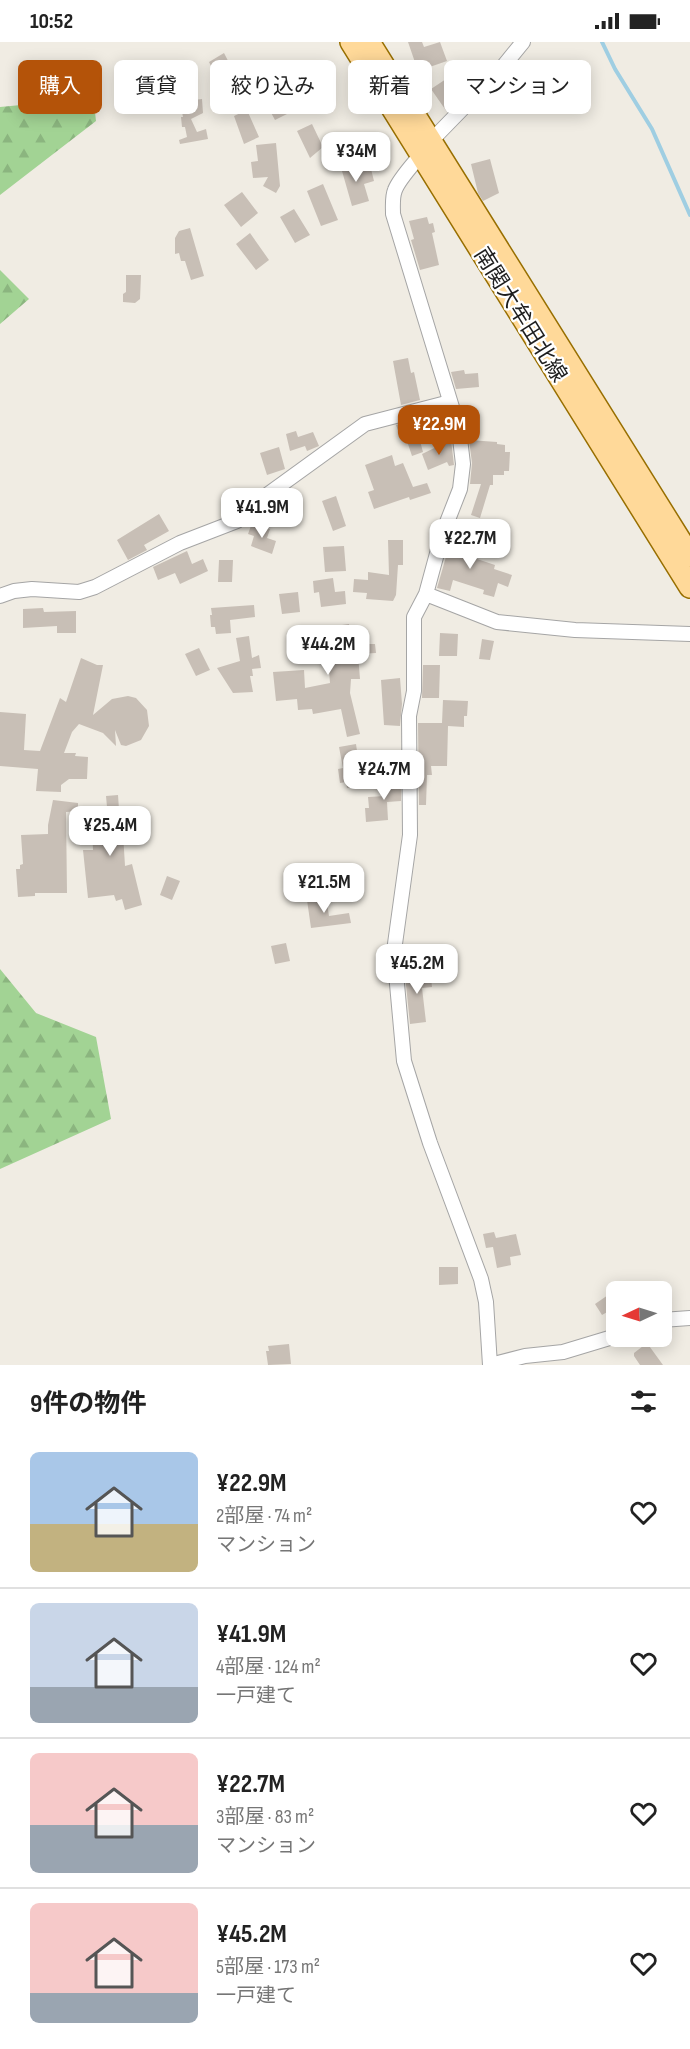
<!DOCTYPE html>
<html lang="ja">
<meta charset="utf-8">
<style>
body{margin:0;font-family:"Sofia Sans Condensed","Noto Sans JP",sans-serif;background:#f2f2f2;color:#222;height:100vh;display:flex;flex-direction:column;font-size:22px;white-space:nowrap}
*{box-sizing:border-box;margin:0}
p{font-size:20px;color:#767676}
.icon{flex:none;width:33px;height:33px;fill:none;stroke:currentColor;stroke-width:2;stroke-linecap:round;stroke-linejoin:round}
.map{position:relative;height:1323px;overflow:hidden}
.details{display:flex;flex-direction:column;background:#fff;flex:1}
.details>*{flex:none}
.guide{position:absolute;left:18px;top:18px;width:654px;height:54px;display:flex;gap:12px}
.needle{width:39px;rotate:266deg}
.fabs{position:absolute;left:606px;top:1239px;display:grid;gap:12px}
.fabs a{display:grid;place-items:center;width:66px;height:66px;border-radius:9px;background:#fff;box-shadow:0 3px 15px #0003;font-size:30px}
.price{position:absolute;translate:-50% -51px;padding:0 14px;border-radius:12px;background:#fff;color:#222;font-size:20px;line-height:39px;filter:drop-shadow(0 2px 3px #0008)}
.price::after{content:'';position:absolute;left:50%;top:36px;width:18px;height:14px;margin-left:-9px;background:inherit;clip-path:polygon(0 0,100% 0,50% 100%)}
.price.on{background:#b45309;color:#fff}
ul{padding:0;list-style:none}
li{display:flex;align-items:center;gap:18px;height:150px;padding:0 30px}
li+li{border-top:2px solid #e0e0e0}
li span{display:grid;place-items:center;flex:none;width:168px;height:120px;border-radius:9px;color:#555}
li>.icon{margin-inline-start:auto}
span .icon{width:72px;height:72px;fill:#fffc;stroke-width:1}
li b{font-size:26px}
h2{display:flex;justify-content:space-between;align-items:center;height:72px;padding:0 30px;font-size:26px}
.tag{padding:0 21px;border-radius:9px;background:#fff;box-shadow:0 3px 15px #0003;font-size:21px;line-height:54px}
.tag.on{background:#b45309;color:#fff}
.status{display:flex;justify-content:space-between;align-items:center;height:42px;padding:0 30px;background:#fff;direction:ltr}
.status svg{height:16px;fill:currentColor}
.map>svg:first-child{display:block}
.forest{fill:url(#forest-firs)}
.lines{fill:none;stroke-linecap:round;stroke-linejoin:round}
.stream{stroke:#9fcee2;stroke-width:4}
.building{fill:#c8bfb6}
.street-casing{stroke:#a5a5a5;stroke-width:16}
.primary-casing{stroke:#986f00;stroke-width:24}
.street{stroke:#fff;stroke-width:14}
.primary{stroke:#ffd999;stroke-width:21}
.labels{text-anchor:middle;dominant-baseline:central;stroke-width:4.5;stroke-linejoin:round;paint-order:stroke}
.street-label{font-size:22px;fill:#1e1e1e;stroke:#fff}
</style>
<div class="status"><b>10:52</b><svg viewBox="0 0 49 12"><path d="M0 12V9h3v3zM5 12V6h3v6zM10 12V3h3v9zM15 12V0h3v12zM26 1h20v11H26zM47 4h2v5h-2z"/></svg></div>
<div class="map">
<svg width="690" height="1323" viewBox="0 0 690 1323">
<defs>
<pattern id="forest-firs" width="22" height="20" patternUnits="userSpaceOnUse" patternTransform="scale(1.5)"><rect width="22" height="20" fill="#a2d394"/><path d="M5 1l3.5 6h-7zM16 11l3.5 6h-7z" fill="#8bb57f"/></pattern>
</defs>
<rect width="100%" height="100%" fill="#f0ece3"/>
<!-- forest -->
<path class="forest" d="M73,58l9,2 13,10 1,9 -96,74v-88z
M0,228l29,29 -29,25z
M0,927l36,44 60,24 15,82 -111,50z"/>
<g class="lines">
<!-- stream -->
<path class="stream" d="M602,0l13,27 37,60 38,86"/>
</g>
<!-- building -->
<path class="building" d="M408,0h14l2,5 16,-5 7,19 -29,10z
M224,11l20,39 -16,8 -19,-38z
M452,33l12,19 -17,18 -16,-23z
M316,40l11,25 -16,7 -4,-10 -32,16 -13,-24 20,-10 5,10z
M202,57l1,14 -12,6 6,13 9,-3 2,10 -28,5 -1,-4 8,-3 -2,-10h-3l-1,-10h2l-2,-10 3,-1 2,4 -1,-9z
M247,68l12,27 -15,7 -10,-28z
M312,82l11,23 -13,11 -13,-27z
M276,101l4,43 -4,7 -13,-7 5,-9 -15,1 -2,-16 7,-1 -2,-16z
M380,101l9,16 -9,5 -9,-17z
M350,115l5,17 16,-5 3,12 -10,3 5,17 -17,5 -12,-42z
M490,117l9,34 -16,8 -5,-8 -7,-29z
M323,142l15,36 -17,6 -14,-35z
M242,150l16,21 -17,14 -17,-22z
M294,167l16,26 -15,8 -15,-26z
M427,175l2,7 4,-1 2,9 -3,1 7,32 -19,5 -9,-30 3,-1 -5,-18z
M190,186l14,48 -13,4 -6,-19h-4l-2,-8 -4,1v-16l4,-7z
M250,191l19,27 -13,10 -20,-26z
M126,233h15l-1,24 -5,4 -12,-1v-8l3,-2z
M408,316l3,15 3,-1 6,28 -19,5 -8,-44z
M464,328l1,4 13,-1 1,14 -23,2 -5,-17z
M431,374l2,11 -16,3 6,22 -11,4 -7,-21 -5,1 -4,-11z
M296,389l2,6 15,-5 6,14 -12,5 -2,-5 -15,5 -4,-17z
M451,398l3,25 -5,1 -2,-4 -19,8 -6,-16z
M469,398l28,2v2l8,1v7h5l-1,19h-5v4h-11v10h-3l-10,33 -9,-3 10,-31h-11l2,-21z
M279,405l6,22 -18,6 -7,-22z
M392,413l3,11 8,-3 10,24 14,-4 4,10 -21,7 -1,-3 -35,12 -6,-17 6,-2 -9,-25z
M336,454l10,30 -13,5 -11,-30z
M159,472l10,17 -25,14 3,5 -19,10 -11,-20z
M252,481l18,6 -3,9 9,3 -4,13 -21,-8 3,-10 -6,-2z
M452,494l20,7 -4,13 27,9 -1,4 18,6 -4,12 -10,-4 -4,14 -11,-3 1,-4 -31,-10 -3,11 -13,-3z
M388,498h15v25h-5l-2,30 -3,6 -27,-2 1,-6 -14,-1 1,-13 14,1v-8l21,3z
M344,504l2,25 -21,1 -2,-25z
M187,509l5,13 11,-5 5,12 -28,13 -5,-11 -17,7 -5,-13z
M219,518h14l-1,22h-14z
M333,536l2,14 10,-1 1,13 -25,3 -2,-15 -5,1 -1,-12z
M298,550l2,20 -18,2 -3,-20z
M254,563l1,12 -25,3 1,13 -15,1 -1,-7h-4l-1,-12h2l-1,-7z
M43,566l1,4 32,-1v22h-19v-7l-34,2v-19z
M349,582l3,20h23l1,9 -18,1 2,25h-9l-1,14 10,41 -13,3 -6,-28 -28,5 -1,-5 -14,1 -1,-11 -21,2 -3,-29 31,-2 1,18 25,-5 -3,-38 -18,3 -2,-18z
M440,591l18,1 -1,22h-18z
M249,594l3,22 7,-3 2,13 -9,1 1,7h-3l3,16 -20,1 -16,-25 23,-7 -4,-23z
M482,597l12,2 -4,19 -11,-1z
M199,606l11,22 -14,6 -11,-22z
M81,616l16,7h6l-10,50 19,-16 16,-3 8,2 11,12 2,16 -8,14 -15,6 -5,-1 -6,-15 1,16 -13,-13 -24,-9 -7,8 -8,21h12l-1,3 13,1 -1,22h-18l-8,6v7l-25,-1 2,-22 -38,-3v-54l26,2 -2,36 16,1 20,-53 6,4z
M423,623h17l-1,33h-17z
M400,636l2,26 -2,22 -16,-1 -3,-45z
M443,658l25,1 -1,15h-3v11l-16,-1 -1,40h-16l1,9h-5l-1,30h-7l-1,-82h24z
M356,702l6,42 -15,2 -1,-6 -6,1 -2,-14 5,-1 -4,-21z
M401,735v24l-14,1 1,18 -22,2 -1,-14h4l-1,-11 18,-1 -1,-18z
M118,753l2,29 7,-14 1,22 -5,1 2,33 7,-2 10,41 -17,5 -3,-11 -6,2 -2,-6 -26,3 -5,-48h10l-2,-42 16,-1 -1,-11z
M53,758l25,3v8l-12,1 1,81h-32v3l-17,1 -2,-28h4v-4l3,-1 -2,-29 27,-1v-9z
M167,834l13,5 -8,19 -12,-5z
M326,855l3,19 20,-3 2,10 -40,5 -4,-28z
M286,901l4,18 -15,3 -4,-18z
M430,927l2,18 -10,1 4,34 -16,2 -5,-49 11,-1v-4z
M494,1190l2,6 20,-4 5,21 -11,2 1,8 -14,3 -4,-21 -7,1 -3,-14z
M439,1225h19v17l-19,1z
M611,1251l5,8v22l-7,-12 -7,4 -7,-11z
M647,1301l16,22h-23l-6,-9v-3z
M289,1302l2,20 -23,1 -2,-14h3l-1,-5z"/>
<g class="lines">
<!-- street casing -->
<g class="street-casing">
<path id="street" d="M426,552l71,28 78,8 115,4
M0,554l14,-5 18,-2 47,3 16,-5 85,-44 57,-22 16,-16 112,-81 85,-22
M662,1278l28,-2
M490,1323l-4,-63 -5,-23 -51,-136 -26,-82 -10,-110 16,-116 -1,-119 5,-25v-74l12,-23 16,-59 18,-46 3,-25 -4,-34 -66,-216c0,-8 -1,-17 2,-24 5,-14 26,-33 35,-48l71,-73 22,-27
M490,1323l35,-9 38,-4 53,-16"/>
</g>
<!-- primary casing -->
<g class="primary-casing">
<path id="primary" d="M351,0l339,545
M369,0l321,514"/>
</g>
<!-- street -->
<use href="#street" class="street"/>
<!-- primary -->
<use href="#primary" class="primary"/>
</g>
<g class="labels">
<!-- street labels -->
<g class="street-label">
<text transform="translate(520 273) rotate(58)">南関大牟田北線</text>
</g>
</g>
</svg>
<div class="fabs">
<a><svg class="needle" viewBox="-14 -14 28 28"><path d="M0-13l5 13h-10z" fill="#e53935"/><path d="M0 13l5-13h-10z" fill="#767676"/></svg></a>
</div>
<b class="price" style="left:356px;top:141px">¥34M</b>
<b class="price on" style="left:439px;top:414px">¥22.9M</b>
<b class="price" style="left:262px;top:497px">¥41.9M</b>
<b class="price" style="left:470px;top:528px">¥22.7M</b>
<b class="price" style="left:328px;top:634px">¥44.2M</b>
<b class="price" style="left:384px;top:759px">¥24.7M</b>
<b class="price" style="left:110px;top:815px">¥25.4M</b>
<b class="price" style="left:324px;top:872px">¥21.5M</b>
<b class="price" style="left:417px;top:953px">¥45.2M</b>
<div class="guide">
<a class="tag on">購入</a>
<a class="tag">賃貸</a>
<a class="tag">絞り込み</a>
<a class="tag">新着</a>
<a class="tag">マンション</a>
</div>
</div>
<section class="details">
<h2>9件の物件<svg class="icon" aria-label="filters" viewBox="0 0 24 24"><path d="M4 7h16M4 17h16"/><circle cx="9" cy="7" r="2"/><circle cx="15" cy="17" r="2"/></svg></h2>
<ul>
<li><span style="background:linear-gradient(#a9c7e8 60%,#c2b280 0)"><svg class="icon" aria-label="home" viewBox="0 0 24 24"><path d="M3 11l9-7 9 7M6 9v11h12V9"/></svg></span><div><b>¥22.9M</b><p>2部屋 · 74 m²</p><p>マンション</p></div><svg class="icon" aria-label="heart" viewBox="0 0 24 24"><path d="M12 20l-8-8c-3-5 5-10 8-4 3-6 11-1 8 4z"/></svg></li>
<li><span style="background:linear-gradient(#c9d6e8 70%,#9aa5b1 0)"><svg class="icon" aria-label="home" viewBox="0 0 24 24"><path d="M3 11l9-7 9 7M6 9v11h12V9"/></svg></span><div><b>¥41.9M</b><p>4部屋 · 124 m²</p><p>一戸建て</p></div><svg class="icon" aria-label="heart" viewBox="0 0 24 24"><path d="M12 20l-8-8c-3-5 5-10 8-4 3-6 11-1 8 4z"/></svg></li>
<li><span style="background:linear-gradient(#f6c9c9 60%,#9aa5b1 0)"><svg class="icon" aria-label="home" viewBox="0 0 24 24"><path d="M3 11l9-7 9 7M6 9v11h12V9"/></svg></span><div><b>¥22.7M</b><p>3部屋 · 83 m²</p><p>マンション</p></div><svg class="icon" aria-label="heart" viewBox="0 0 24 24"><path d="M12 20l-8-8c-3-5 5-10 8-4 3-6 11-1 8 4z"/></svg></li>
<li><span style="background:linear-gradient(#f6c9c9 75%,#9aa5b1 0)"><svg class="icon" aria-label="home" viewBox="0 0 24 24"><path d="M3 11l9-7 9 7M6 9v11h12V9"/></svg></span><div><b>¥45.2M</b><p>5部屋 · 173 m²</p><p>一戸建て</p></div><svg class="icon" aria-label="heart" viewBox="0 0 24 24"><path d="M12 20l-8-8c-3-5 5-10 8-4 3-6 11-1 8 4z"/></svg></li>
</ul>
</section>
